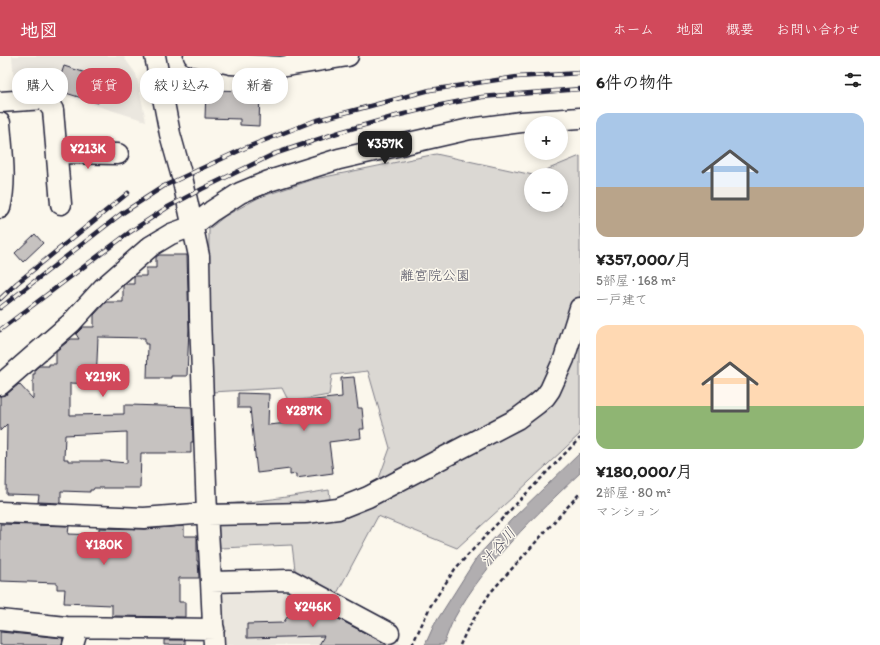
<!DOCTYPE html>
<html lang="ja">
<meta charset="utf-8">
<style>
body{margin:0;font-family:Itim,"Klee One",sans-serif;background:#f6f6f6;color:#222;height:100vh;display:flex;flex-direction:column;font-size:15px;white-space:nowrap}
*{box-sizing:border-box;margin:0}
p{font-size:13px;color:#767676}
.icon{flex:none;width:22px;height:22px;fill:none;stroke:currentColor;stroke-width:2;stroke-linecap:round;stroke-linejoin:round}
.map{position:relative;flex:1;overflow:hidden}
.sheet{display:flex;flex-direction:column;background:#fff;width:300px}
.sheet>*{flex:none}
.hud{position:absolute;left:12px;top:12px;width:380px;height:36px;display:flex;gap:8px}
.controls{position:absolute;left:524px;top:60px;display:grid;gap:8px}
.controls a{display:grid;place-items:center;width:44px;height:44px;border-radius:50%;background:#fff;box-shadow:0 2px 10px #0003;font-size:20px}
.price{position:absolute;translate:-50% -34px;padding:0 9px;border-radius:8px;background:#d1495b;color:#fff;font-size:13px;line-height:26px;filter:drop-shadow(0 1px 2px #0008)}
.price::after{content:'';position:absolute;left:50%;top:24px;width:12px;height:9px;margin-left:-6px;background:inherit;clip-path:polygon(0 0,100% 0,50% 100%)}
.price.active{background:#222;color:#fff}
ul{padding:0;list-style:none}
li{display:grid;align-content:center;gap:8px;height:212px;padding:0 16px}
li span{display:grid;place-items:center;height:124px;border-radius:12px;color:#555}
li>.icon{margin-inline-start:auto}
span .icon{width:72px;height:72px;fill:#fffc;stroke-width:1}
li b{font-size:17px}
h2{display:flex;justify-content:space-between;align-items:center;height:48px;padding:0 16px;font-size:17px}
.tag{padding:0 14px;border-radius:16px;background:#fff;box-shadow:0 2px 10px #0003;font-size:14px;line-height:36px}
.tag.active{background:#d1495b;color:#fff}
header{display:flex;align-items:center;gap:24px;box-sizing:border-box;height:56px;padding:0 20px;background:#d1495b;color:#fff}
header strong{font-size:19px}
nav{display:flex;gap:22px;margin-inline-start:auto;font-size:14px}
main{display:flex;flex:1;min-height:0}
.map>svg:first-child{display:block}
.built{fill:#ebe7df}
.green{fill:#dbd8d3;stroke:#7e7d87}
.water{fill:#b1aeb0;stroke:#787681}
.building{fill:#c6c2c0;stroke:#22223b;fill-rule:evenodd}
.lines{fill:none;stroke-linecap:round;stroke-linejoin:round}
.minor-casing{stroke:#22223b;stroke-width:23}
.path{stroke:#22223b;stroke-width:2.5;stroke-dasharray:4 3;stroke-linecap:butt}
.minor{stroke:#fbf7ec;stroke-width:20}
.rail-casing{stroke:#22223b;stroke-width:4.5}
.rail{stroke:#fbf7ec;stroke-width:3;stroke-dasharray:9;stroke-linecap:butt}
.labels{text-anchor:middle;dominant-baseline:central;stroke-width:3;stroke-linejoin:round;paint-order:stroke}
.park-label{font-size:14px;fill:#505061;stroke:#fbf7ec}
.water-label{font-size:15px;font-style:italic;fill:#545364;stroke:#fbf7ec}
</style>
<header>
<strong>地図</strong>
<nav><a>ホーム</a><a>地図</a><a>概要</a><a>お問い合わせ</a></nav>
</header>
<main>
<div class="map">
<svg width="580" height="589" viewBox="0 0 580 589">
<rect width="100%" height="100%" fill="#fbf7ec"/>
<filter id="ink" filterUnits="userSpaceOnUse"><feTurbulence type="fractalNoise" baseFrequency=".025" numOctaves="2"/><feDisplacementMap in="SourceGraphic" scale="8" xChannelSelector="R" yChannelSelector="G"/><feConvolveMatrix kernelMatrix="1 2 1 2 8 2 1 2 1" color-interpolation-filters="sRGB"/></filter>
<g filter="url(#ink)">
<!-- built -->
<path class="built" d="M12,0h111l13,18 10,47 -132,-41z
M291,529l113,60h-184l-2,-59z"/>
<!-- green -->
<path class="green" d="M436,98l97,21h-2v30h30v-30h-27l46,-19v278l-66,62 -57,52 -79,-32 -44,83 -38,-21 -4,-33 -72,3 -3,-44c38,-1 75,-8 112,-14l3,24 37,-8 21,-58 -22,-77 -36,4 -3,20 -40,7 -7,-14 -70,4 -4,-42 1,-121 16,-13 35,-19 55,-18z"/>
<!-- water -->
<path class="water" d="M580,397v20c-43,41 -96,91 -125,144 -5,9 -8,19 -12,28h-18l9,-20 43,-68 34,-37z"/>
<!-- building -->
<path class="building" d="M64,10l41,13 -7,24 -42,-13z
M206,34l54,1 -1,35 -19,-1v-6l-35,-1z
M35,178l8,9 -20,19 -8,-9z
M159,199h28l2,73 -2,48h-16v2h-24l1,-34h-3v-6l-47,-1 -2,47 -26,-1v32l54,-1v-9h6l62,2 1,35h-2v11h-50l-1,35h-46l-1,2h-3v2l-29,-1v12l-23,-1 1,-7 -33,-1 1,-70 -7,7v-35l7,-2 12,-10 14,15v-25h2v-5l4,-3h10v-2h7v-13l15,-12h8l-3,-5 7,-7h11v-12l12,-13h17v-16l2,-2h9v-8h12v-8h10v-11zM127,376v31l-23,-2h-36v-2h-4l1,-24z
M354,321l4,31h4l2,21h-4l1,9 -32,4 4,31 -37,5v-4l-6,1v-6l-33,4 -7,-65h-12v-15l31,1 -1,31 31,-3 -3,-20 46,-5 -1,-19z
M0,468l69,2 -1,8 31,1v-7l45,1 40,-3v10h13v25h1l1,17h-20v24h6v15l-73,-1v-11l-48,-2 1,-14h-8v-6l-57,-2z
M301,543l83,44 3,2h-68l5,-9 -77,2v-14l36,-1 5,-7 2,1z
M0,576l63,6 -1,7h-62z
M164,584h21v5h-21z"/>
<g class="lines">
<!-- minor casing -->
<g class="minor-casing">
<path id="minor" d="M155,0l15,78 12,43 17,79 1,61 7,196 4,69 3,63
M194,0l37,8 49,3 68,-11
M0,46l45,-3 8,11 8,94
M0,67c2,27 7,58 0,85
M58,97l60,1
M0,329l71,-62 32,-35 48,-42 20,-12 22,-8 19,-15 28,-18 29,-12 70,-22 131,-30 51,-7 59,-4
M0,456l144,6 63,-5
M207,459l99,-2 32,-4 30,-12 149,-78 20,-15 8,-7 5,-7 14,-31 16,-51
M211,526l79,-2 99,53
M0,564l66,7 148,2
M73,589l5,-17"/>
</g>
<!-- path -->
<path class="path" d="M412,589l19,-40 24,-36 36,-39 89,-92
M460,589l7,-15 23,-37 90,-100"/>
<!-- minor -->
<use href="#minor" class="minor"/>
<!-- rail casing -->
<g class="rail-casing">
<path id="rail" d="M0,243l17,-16 111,-90
M0,252l121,-94 43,-28 81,-38 69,-27 116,-31 87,-13 63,-4
M0,274l130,-98 38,-25 34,-18 72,-35 66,-22 56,-16 45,-11 41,-8 98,-8"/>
</g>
<!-- rail -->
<use href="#rail" class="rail"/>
</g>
</g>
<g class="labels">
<!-- park labels -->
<g class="park-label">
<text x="435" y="219">離宮院公園</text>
</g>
<!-- water labels -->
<g class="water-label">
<text transform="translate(498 491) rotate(-50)">汁谷川</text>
</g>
</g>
</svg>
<div class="controls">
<a>+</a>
<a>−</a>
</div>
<b class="price active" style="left:385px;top:109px">¥357K</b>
<b class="price" style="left:88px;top:114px">¥213K</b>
<b class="price" style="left:103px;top:342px">¥219K</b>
<b class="price" style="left:304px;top:376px">¥287K</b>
<b class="price" style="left:104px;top:510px">¥180K</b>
<b class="price" style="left:313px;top:572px">¥246K</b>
<div class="hud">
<a class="tag">購入</a>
<a class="tag active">賃貸</a>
<a class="tag">絞り込み</a>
<a class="tag">新着</a>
</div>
</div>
<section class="sheet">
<h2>6件の物件<svg class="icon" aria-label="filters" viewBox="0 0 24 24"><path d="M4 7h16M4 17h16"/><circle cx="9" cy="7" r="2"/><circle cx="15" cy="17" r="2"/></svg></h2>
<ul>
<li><span style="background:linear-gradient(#a9c7e8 60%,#b9a48a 0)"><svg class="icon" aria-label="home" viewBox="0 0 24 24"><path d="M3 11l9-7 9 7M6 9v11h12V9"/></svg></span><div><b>¥357,000/月</b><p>5部屋 · 168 m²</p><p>一戸建て</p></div></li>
<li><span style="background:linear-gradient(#ffd9b3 65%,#8fb573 0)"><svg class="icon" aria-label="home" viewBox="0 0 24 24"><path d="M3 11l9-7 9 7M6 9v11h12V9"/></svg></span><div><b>¥180,000/月</b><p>2部屋 · 80 m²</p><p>マンション</p></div></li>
</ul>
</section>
</main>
